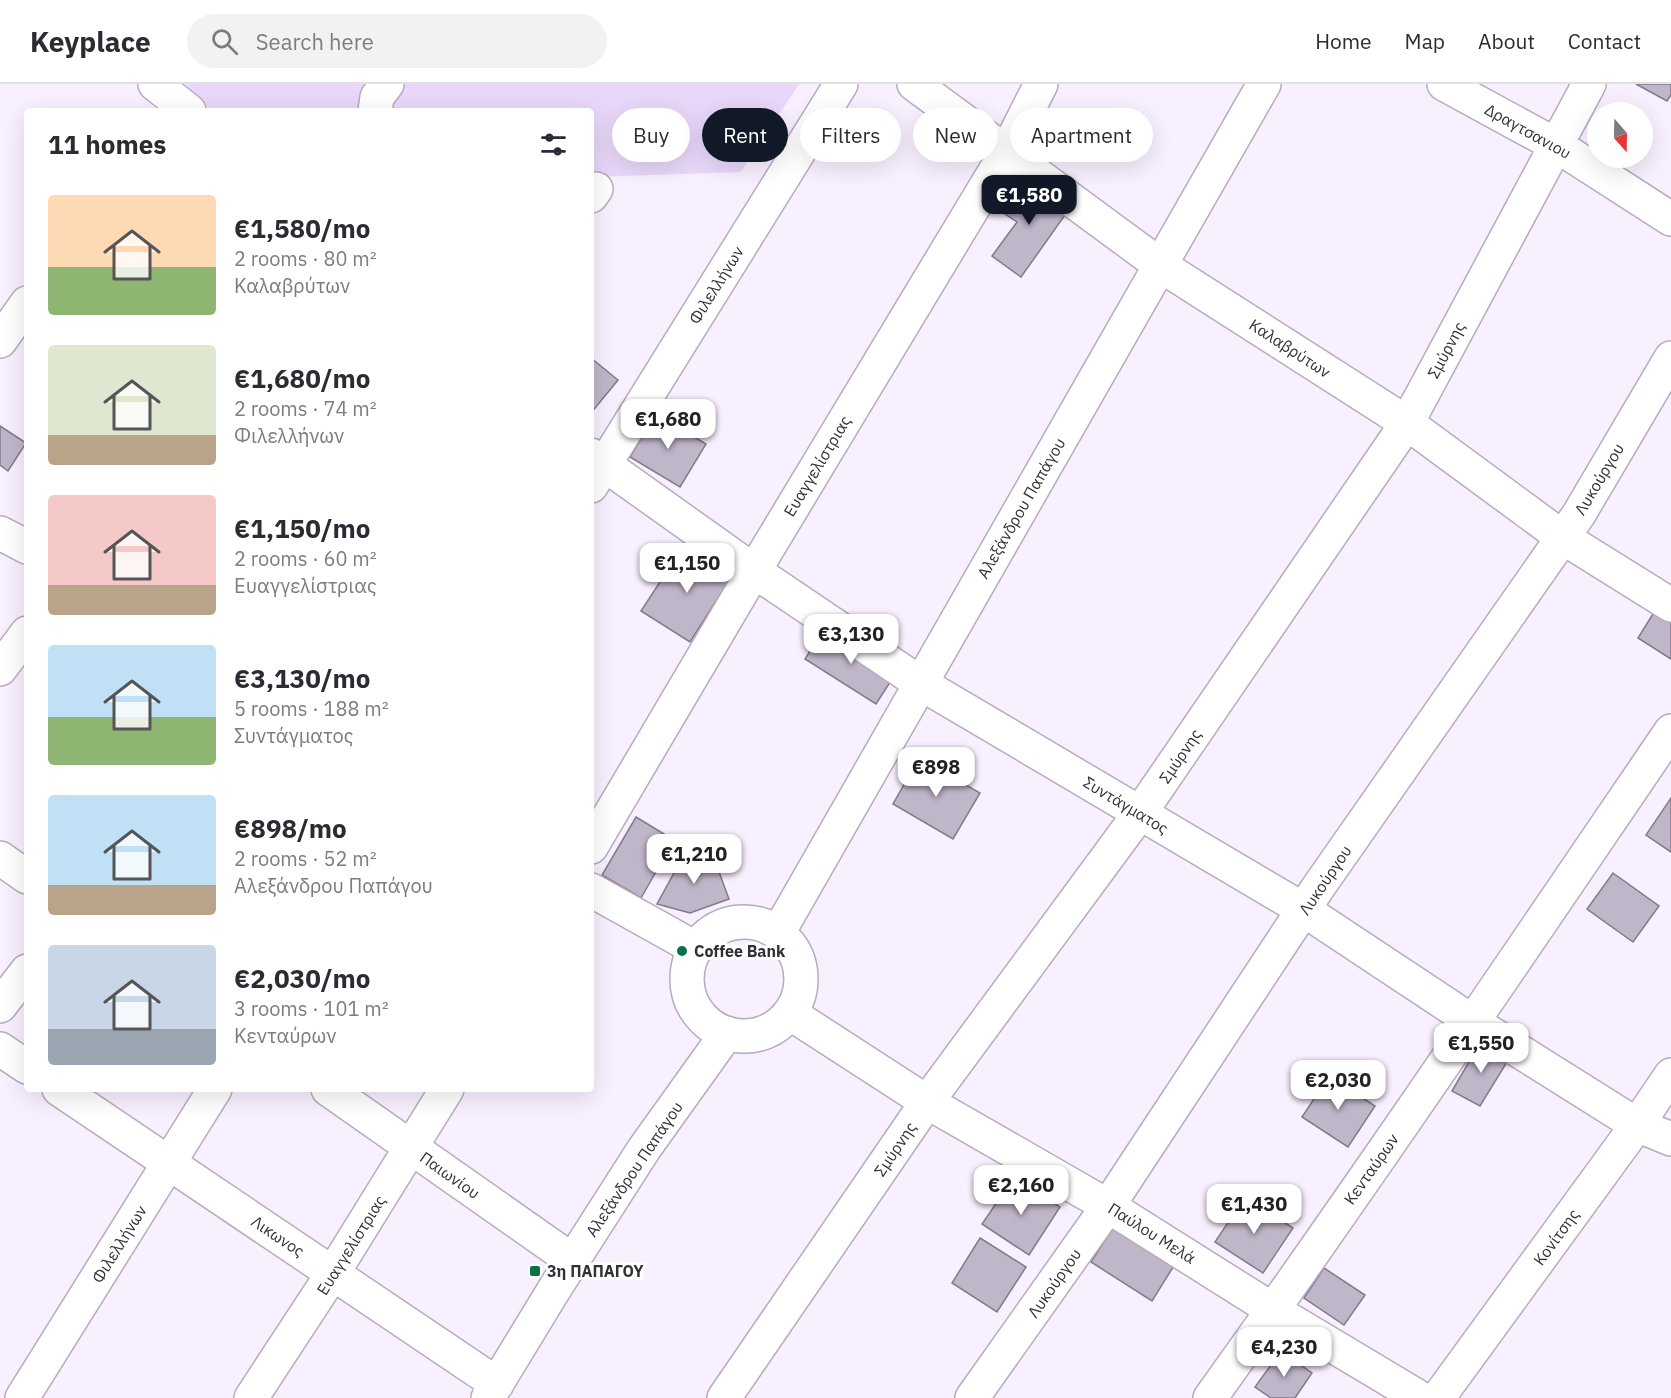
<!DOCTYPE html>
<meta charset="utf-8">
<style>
body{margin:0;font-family:"IBM Plex Sans",sans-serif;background:#f2f2f3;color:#2b2b33;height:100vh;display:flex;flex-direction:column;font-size:22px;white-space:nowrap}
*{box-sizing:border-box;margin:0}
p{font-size:20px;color:#7c7c81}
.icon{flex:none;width:33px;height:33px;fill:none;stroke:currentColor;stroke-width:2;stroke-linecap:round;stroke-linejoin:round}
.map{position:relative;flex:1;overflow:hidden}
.panel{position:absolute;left:24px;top:24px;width:570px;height:984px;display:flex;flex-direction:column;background:#fff;border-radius:6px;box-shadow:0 6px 24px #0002}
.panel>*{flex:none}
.banner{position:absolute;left:612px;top:24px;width:570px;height:54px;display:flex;gap:12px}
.needle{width:39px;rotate:160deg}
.controls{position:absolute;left:1587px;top:18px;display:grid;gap:12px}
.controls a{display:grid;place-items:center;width:66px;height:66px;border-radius:50%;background:#fff;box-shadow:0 6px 24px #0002;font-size:30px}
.price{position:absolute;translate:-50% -51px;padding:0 14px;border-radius:12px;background:#fff;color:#222;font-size:20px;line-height:39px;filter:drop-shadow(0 2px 3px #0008)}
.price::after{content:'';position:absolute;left:50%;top:36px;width:18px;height:14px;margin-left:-9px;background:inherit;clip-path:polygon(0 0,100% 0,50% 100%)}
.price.selected{background:#111827;color:#fff}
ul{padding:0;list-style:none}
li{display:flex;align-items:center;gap:18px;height:150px;padding:0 24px}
li span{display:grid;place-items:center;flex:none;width:168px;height:120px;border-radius:6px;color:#555}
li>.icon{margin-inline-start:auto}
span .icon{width:72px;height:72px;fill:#fffc;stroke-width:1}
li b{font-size:26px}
h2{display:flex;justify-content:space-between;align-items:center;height:72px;padding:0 24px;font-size:26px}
.tag{padding:0 21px;border-radius:27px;background:#fff;box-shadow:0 6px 24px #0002;font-size:21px;line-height:54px}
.tag.selected{background:#111827;color:#fff}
header{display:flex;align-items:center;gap:36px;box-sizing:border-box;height:84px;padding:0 30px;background:#fff;border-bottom:2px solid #e1e1e2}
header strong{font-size:28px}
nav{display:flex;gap:33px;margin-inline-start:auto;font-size:21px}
.search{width:420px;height:54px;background:#f2f2f3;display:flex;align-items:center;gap:15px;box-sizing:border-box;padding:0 21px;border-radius:33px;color:#7c7c81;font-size:22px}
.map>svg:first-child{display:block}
.green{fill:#e8d7f9}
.building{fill:#c0b6c9;stroke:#82798b;stroke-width:1.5}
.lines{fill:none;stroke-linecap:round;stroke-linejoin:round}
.minor-casing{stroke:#b5acbe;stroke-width:36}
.minor{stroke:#fff;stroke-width:33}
.poi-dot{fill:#0a7148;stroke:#fff;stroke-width:2}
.labels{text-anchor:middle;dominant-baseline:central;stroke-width:6;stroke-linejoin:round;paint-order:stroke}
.street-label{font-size:16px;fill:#343037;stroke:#fff}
.poi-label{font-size:16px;font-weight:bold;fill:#343037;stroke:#fff;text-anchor:start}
</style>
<header>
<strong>Keyplace</strong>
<div class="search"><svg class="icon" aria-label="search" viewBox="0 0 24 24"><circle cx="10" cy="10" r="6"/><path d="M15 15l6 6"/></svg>Search here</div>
<nav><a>Home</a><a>Map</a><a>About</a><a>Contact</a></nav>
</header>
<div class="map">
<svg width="1671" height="1314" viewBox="0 0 1671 1314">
<rect width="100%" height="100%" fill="#f8efff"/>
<!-- green -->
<path class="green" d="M186,0h613l-58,88 -150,5v-66h-380z"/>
<!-- building -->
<path class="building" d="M1636,0h35v11l-4,6z
M1027,93l43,31 -49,69 -29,-21 25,-34 -15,-10z
M591,274l27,22 -27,33z
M656,330l50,30 -26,43 -50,-30z
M0,342l26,17 -18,28 -8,-6z
M684,461l48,31 -42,66 -49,-31z
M1656,525l15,9v41l-33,-21z
M826,541l72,45 -22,34 -71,-45z
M919,674l61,35 -27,46 -60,-35z
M1671,714v54l-25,-17z
M636,733l38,23 -33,58 -39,-23z
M686,767l29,10 14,38 -39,14 -33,-9z
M1613,789l46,33 -26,36 -46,-33z
M1481,957l29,16 -30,49 -28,-15z
M1329,992l46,30 -27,41 -46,-30z
M1014,1093l46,30 -31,48 -47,-31z
M1245,1113l48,31 -30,45 -48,-31z
M1114,1142l61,38 -23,37 -61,-39z
M980,1154l46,29 -29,45 -45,-29z
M1324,1184l41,27 -21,30 -40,-27z
M1281,1267l31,22 -17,25h-24l-16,-11z"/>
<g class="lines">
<!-- minor casing -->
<g class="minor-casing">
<path id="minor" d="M155,0l34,27
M914,0l246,181 247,158 155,114 109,68
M1444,0l112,61 115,74
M375,27l2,-14 10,-13
M591,112l5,-7
M0,257l27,-38
M591,371l163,116 166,112 384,227 169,112 164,103 34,14
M591,402l250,-402
M0,449l27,14
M0,585l27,-36
M591,763l163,-276 252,-418 35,-69
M0,774l27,19
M591,806l104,58
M687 895a57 57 0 1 1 114 0a57 57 0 1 1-114 0Z
M778,849l486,-849
M0,922l27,-35
M791,930l136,88 181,104 165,104 147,88
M0,965l27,18
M59,1005l438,295
M328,1005l245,172
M22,1314l193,-309
M251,1314l82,-125 114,-184
M488,1314l67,-110 89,-139 83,-116
M724,1314l203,-296 213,-289 267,-390 182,-339
M972,1314l136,-192 209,-317 262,-375 92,-156
M1210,1314c158,-220 309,-444 461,-667
M1438,1314l199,-273 34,-50"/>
</g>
<!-- minor -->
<use href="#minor" class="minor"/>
</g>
<!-- markers -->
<g class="poi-dot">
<circle cx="682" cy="867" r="6"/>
<rect x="529" y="1181" width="12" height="12" rx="3"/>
</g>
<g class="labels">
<!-- street labels -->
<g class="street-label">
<text transform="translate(1528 47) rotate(29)">Δραγτσανιου</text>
<text transform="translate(716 201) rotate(-58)">Φιλελλήνων</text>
<text transform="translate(1290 264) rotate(33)">Καλαβρύτων</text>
<text transform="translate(1446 266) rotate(-62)">Σμύρνης</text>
<text transform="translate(817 382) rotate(-59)">Ευαγγελίστριας</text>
<text transform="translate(1599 395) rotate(-59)">Λυκούργου</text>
<text transform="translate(1021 424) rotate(-60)">Αλεξάνδρου Παπάγου</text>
<text transform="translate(1180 672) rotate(-56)">Σμύρνης</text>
<text transform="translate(1126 721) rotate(31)">Συντάγματος</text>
<text transform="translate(1325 796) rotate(-56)">Λυκούργου</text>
<text transform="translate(895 1065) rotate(-56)">Σμύρνης</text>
<text transform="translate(634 1085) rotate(-56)">Αλεξάνδρου Παπάγου</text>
<text transform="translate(1371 1085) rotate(-55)">Κενταύρων</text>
<text transform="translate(450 1091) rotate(35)">Παιωνίου</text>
<text transform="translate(1152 1149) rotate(32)">Παύλου Μελά</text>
<text transform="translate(278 1152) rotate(34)">Λικωνος</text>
<text transform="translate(1556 1153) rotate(-54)">Κονίτσης</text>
<text transform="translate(119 1160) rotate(-58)">Φιλελλήνων</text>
<text transform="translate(351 1161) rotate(-58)">Ευαγγελίστριας</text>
<text transform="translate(1054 1199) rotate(-55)">Λυκούργου</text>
</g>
<!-- poi labels -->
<g class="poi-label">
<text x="694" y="867">Coffee Bank</text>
<text x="547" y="1187">3η ΠΑΠΑΓΟΥ</text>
</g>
</g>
</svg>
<div class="controls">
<a><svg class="needle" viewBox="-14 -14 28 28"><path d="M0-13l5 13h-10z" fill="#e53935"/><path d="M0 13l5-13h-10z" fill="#7c7c81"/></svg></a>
</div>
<b class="price selected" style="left:1029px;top:142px">€1,580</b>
<b class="price" style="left:668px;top:366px">€1,680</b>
<b class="price" style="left:687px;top:510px">€1,150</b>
<b class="price" style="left:851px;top:581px">€3,130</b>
<b class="price" style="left:936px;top:714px">€898</b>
<b class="price" style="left:694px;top:801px">€1,210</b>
<b class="price" style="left:1481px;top:990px">€1,550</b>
<b class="price" style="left:1338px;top:1027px">€2,030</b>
<b class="price" style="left:1021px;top:1132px">€2,160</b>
<b class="price" style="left:1254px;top:1151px">€1,430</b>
<b class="price" style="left:1284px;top:1294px">€4,230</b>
<div class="banner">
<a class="tag">Buy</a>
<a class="tag selected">Rent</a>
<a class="tag">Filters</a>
<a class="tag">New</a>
<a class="tag">Apartment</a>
</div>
<section class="panel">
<h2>11 homes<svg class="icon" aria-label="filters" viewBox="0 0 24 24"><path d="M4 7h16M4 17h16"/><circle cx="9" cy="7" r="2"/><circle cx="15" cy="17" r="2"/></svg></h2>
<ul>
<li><span style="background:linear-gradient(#ffd9b3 60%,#8fb573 0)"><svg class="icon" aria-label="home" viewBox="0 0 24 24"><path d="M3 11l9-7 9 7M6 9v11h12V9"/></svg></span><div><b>€1,580/mo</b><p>2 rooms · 80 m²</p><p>Καλαβρύτων</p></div></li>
<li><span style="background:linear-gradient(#dfe7d0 75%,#b9a48a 0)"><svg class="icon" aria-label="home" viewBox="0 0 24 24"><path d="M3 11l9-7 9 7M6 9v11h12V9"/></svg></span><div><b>€1,680/mo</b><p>2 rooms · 74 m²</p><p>Φιλελλήνων</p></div></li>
<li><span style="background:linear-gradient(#f6c9c9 75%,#b9a48a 0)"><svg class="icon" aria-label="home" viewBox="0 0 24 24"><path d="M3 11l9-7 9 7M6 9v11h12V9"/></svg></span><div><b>€1,150/mo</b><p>2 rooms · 60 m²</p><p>Ευαγγελίστριας</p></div></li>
<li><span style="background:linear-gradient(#bfe0f5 60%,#8fb573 0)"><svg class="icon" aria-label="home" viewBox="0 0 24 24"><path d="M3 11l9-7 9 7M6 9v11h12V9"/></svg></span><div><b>€3,130/mo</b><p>5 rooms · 188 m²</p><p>Συντάγματος</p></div></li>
<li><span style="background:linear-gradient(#bfe0f5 75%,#b9a48a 0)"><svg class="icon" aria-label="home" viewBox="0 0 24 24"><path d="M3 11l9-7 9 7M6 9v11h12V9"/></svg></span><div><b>€898/mo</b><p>2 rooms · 52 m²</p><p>Αλεξάνδρου Παπάγου</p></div></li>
<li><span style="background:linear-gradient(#c9d6e8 70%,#9aa5b1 0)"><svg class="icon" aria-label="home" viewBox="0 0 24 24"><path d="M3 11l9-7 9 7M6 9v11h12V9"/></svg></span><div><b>€2,030/mo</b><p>3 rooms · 101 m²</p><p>Κενταύρων</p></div></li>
</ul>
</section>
</div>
